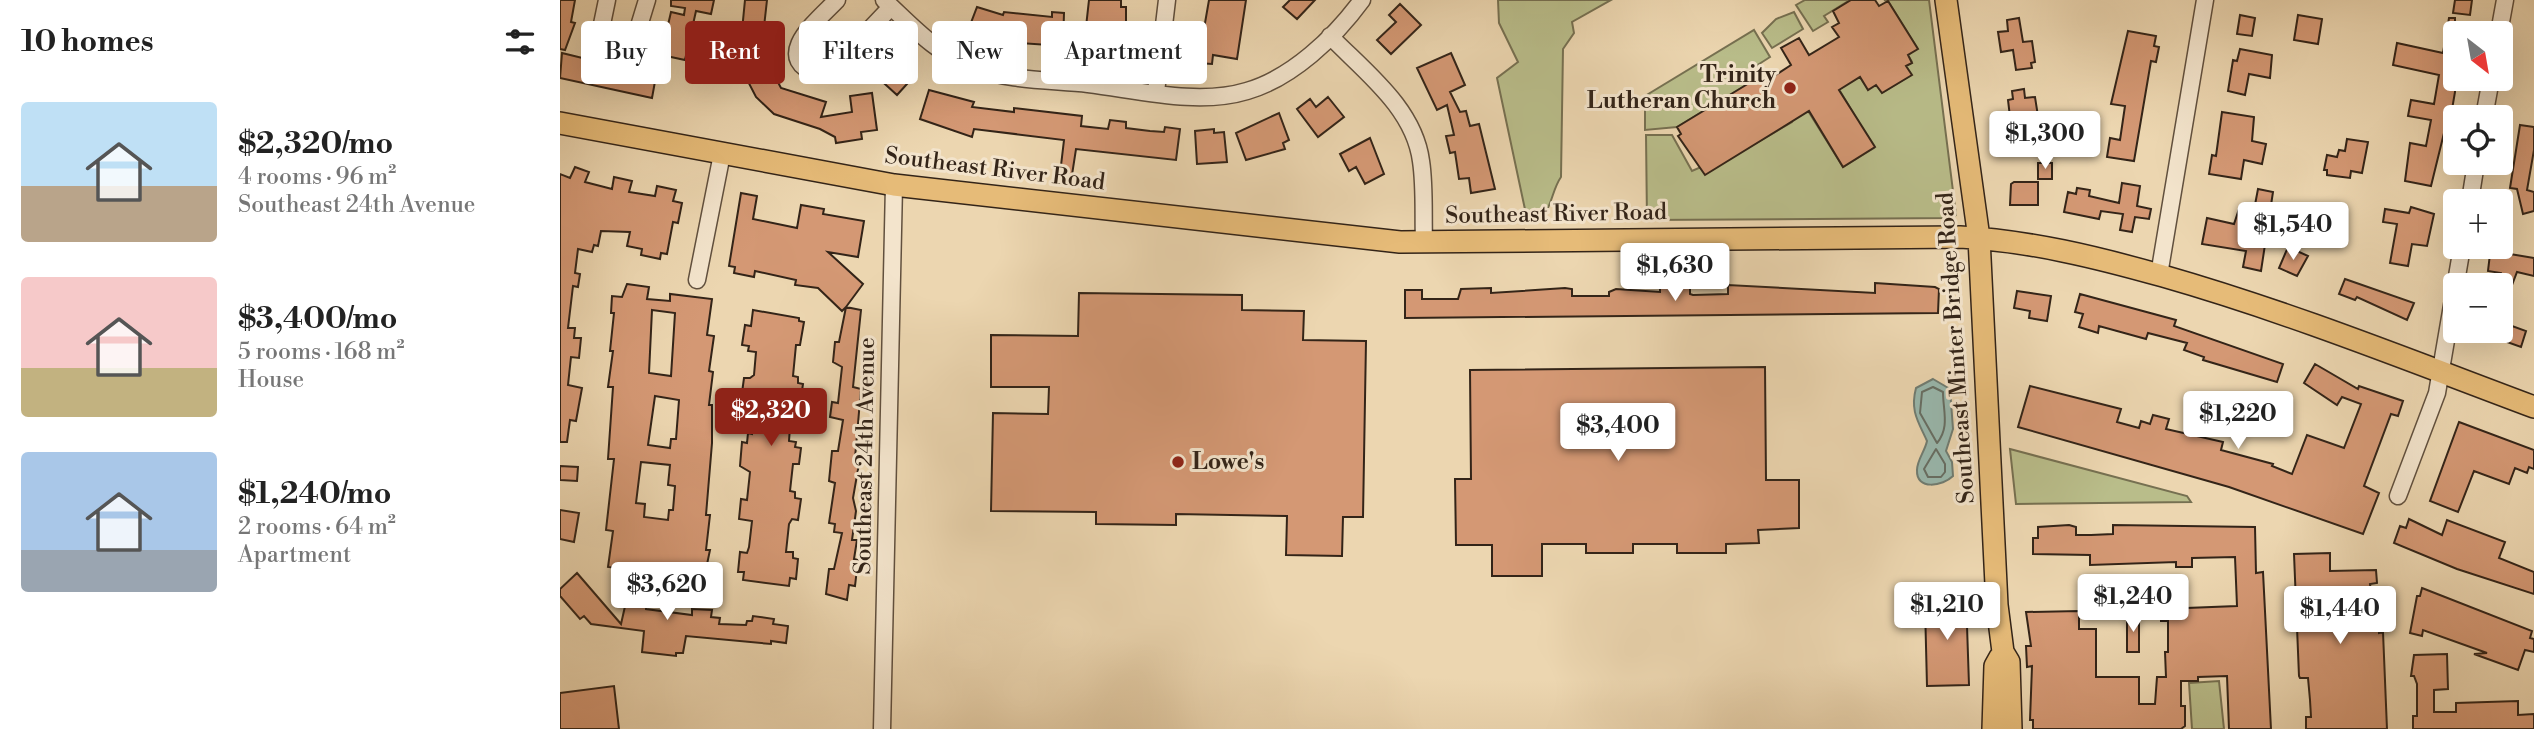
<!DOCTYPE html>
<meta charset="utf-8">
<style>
body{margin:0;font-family:"Libre Bodoni",serif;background:#f2f2f2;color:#222;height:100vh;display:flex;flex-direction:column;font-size:26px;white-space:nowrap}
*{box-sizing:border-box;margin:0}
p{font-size:23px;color:#767676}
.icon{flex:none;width:38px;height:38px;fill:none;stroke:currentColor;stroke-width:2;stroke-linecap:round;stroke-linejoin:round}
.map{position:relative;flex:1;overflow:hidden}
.drawer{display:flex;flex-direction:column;background:#fff;width:560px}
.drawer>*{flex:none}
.top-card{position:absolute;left:21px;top:21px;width:665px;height:63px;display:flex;gap:14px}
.needle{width:46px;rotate:149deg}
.controls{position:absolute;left:1883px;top:21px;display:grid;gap:14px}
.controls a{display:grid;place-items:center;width:70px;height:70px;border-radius:7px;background:#fff;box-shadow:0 7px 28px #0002;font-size:35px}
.price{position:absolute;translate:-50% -60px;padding:0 16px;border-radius:7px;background:#fff;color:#222;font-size:23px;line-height:46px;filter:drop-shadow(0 2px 4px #0008)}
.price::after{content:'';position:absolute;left:50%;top:42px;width:21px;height:16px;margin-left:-10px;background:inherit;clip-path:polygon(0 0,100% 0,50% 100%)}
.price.current{background:#8f2418;color:#fff}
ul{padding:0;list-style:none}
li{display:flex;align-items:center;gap:21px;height:175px;padding:0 21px}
li span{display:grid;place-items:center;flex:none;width:196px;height:140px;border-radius:7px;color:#555}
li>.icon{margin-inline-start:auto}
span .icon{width:84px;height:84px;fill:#fffc;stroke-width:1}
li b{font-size:30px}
h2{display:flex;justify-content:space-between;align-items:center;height:84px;padding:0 21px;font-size:30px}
.tag{padding:0 24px;border-radius:7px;background:#fff;box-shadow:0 7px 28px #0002;font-size:24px;line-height:63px}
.tag.current{background:#8f2418;color:#fff}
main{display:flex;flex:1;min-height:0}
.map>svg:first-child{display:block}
.green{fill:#b9bd8a;stroke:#767051;stroke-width:2}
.water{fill:#99b9af;stroke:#707d73;stroke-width:2}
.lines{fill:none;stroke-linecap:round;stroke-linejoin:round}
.shore{stroke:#666e64;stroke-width:2}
.building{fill:#d49874;stroke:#332418;stroke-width:2;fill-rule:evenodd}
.minor-casing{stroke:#61503e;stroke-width:19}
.major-casing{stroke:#332418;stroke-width:24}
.minor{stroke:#f3e4cc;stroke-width:16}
.major{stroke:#e6bb78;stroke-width:21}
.poi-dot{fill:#8f2418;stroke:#f3e4cc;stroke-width:2.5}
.labels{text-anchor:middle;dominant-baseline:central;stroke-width:6;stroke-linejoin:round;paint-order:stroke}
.poi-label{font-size:23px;font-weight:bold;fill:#332418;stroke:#f3e4cc;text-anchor:end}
.street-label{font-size:23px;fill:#332418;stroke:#f3e4cc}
</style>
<main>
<section class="drawer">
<h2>10 homes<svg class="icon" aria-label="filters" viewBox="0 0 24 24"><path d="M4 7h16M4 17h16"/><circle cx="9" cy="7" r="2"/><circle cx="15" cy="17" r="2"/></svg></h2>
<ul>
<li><span style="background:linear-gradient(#bfe0f5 60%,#b9a48a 0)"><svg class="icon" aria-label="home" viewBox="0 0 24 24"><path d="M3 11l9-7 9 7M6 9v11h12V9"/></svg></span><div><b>$2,320/mo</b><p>4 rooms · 96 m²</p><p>Southeast 24th Avenue</p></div></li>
<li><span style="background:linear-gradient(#f6c9c9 65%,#c2b280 0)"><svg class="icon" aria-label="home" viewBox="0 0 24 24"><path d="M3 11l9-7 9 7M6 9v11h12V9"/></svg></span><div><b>$3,400/mo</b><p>5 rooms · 168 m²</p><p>House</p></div></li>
<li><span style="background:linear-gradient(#a9c7e8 70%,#9aa5b1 0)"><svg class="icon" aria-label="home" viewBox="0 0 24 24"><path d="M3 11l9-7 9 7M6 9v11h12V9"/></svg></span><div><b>$1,240/mo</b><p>2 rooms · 64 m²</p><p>Apartment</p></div></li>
</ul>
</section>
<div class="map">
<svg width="1974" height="729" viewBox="0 0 1974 729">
<rect width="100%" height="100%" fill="#ecd6b0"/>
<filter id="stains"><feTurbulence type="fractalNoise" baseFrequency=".00286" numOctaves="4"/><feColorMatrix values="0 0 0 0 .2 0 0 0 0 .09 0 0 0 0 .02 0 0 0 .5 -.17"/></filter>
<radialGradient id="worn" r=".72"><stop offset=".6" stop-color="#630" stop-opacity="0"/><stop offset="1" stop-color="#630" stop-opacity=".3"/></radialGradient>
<!-- green -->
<path class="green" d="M938,0h113l-39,22 2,11 -11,16 -2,128c-7,10 -8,21 -14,33l-21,4 -29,-136 21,-16 -19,-39z
M1245,0h45l-26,16 4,6 -15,9 -17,-26z
M1324,0h45l27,215 -4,3 -305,2 -1,-85h26l20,36 64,-28 36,-21 8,-24 43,69 31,-19 -40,-67 26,-4 8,12 8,-5 6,9 29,-18 -5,-9 6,-4 -4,-7 9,-7 -29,-47z
M1234,12l9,17 -31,19 -10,-15 14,-14z
M1194,30l16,27 -14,9 5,10 -84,51 -32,3v-34z
M1450,449l177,47 4,6 -175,2z
M1659,681l5,48h-32l-3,-46z"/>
<!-- water -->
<path class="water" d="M1373,379l17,10 3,40 -7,22 6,11 1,14c-10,10 -37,15 -36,-6 0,-10 8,-19 10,-29 -9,-20 -17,-30 -11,-53z"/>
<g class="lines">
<!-- shore -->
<path class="shore" d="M1373,387l10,5c0,19 7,35 -6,51l-17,-30 2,-21z
M1376,449l9,15v8l-4,5h-13l-4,-8z"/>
</g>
<!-- building -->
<path class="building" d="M0,0h15l-4,22 4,1 -10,27 -5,-1z
M111,0h43l-3,14 -15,-3 -11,49 -28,-6 4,-16h4l6,-26 13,3 1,-7 -14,-2z
M185,0h22l-3,27 11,1 -2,17 -32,-4z
M529,0h32v7h5v25l-10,-1 -3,24 -23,-2 2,-26h-6z
M649,0h37l-9,59 -24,-4 -1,9 -14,-1z
M730,0h25l-18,19 -14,-12z
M1291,0h24l4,6 9,-5 30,48 -10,6 4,8 -6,3 6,9 -30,18 -6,-8 -8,5 -8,-13 -21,13 36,57 -32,20 -34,-56 -104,64 -27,-39 3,-2 -4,-7 87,-53 4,6 23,-15 -10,-17 18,-10 10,17 30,-18 -7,-10 7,-4 -6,-12z
M1895,0h17l-2,15 -17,-2z
M840,4l21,21 -30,29 -14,-14 19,-18 -7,-7z
M417,7l26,8 1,-3 48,5v-5l12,1 -1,33 -57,-4 -37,-14z
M1680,15l15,3 -3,18 -15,-2z
M1738,15l24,4 -4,25 -24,-4z
M1459,18l4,24 9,-1 3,21 -4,1 1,5 -16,2 -3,-20 -12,2 -3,-20 10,-1 -1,-11z
M1889,18h6v74l-7,41h-4l-13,53 -26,-5 5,-38 16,3 5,-26 -23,-4 3,-16 23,4 5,-29 -46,-10 4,-22 46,10z
M1568,31l28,5 -2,10 5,1 -3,15 -5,-1 -17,100 -27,-4 3,-19 10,2 5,-34 -14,-2z
M1680,49l32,6 -2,23 -21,-4 -4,21 -17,-4 5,-31 4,1z
M318,51l20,19 6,-7 12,11 -19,21 -33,-30z
M2,53l94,23 -4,22 -92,-20z
M891,53l14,32 -15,7 10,20 6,-1 4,15 9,-2 16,65 -24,4 -2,-15 -10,1 -4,-27 -5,1 -4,-17 8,-1 -7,-30 -10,5 -20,-42z
M203,54l18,34 45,14 -5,15 31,-5 -2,-16 22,-3 5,37 -16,2 1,7 -26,4 -1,-6 -15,-8 -46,-15 -18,-17 -16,-31z
M1464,89l1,9 10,-1 5,32 -24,4 -1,-9 -4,1 -3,-25 5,-1 -1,-8z
M369,90l45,12 -2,5 42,5v-4l68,8 -1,10 27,3 2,-9 16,2v6l24,3 14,1 1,-5 15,2 -4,31 -100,-11 -4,26 -12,-1 4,-34 -90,-11 -2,8 -52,-18z
M768,97l16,20 -26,20 -21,-28 13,-10 6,8z
M1662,112l32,5 -2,24 14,3 -4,20 -18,-4 -3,19 -32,-5 3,-19 4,1z
M719,113l10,27 -6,3 2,6 -39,11 -10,-27z
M1960,125l14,2v23l-7,40 7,2v19l-11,3 -6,-25 -7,-1z
M654,129v4l10,-1 3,30 -30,2 -2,-33z
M810,138l14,36 -19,10 -9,-17 -7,4 -9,-17z
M1787,139l21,3 -6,31 -11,-2 -1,7 -23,-3v-5h-3l3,-15 10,2 2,-7 6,1z
M1478,163h14v16h-14z
M15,167l14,5 -4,10 27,7 2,-12 18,4 -3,11 26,4 2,-10 19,4 -3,11 9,2 -4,20 -5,-1 -6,32 -6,-1 -1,6 -19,-4 1,-6 -15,-3 3,-14 -29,-1 -3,15 -4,-1 -2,7 -14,-3 -3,24 5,1 -2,13 -5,-1 -5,42h7l-1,10h7l-2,20 -8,-1 -3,28 14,3 -6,33 -6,-1 -3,22h-7v-268l10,4z
M1454,182h24v23h-28l1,-21z
M1562,183l18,3 -3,20 14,3 -2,10 -14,-2 -3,15 -12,-2 3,-16 -22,-3 -2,8 -35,-7 4,-20 8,2 1,-6 13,2 -1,6 30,7z
M1698,189l15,3 -12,79 -18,-4 3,-16 -44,-7 5,-26 27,6 6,-18 14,4z
M181,193l16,3 -4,23 44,9 4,-23 23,4 -1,5 41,7 -6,36 -30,-5 35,32 -17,23 15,3 -8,77 8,2 -6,69h5l-7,40 3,13 -4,29h5l-3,19 4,1 -3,26 -6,-1 -2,15 -21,-6 3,-25h5l8,-36 -8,-1 1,-8 -6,-1 6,-40 -6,-2 3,-30h6l5,-31 -13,-3 2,-15 6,1 4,-36 -9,-5 2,-20h4l7,-35 -4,4 -24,-23 -23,-3 1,-5 -41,-9 -1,6 -20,-4 1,-6 -6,-1z
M1851,207l23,7 -7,32 -15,-2 -4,22 -18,-3 7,-39 -14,-2 2,-13 24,4z
M1728,247l20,9 -11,20 -18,-8z
M1944,253l30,5v18l-17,-4 -16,42v-41l-13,-2 2,-17z
M1785,279l69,24 -7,17 -50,-23 -2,3 -16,-6z
M1315,283l60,4 4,2 -1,24 -533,5v-28h17v9h36l3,-10 30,-1v5l74,-5 7,1v7h37v-4l7,-3 44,3v-7h30v9l3,1 35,-1v-9l147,8z
M67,284l22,3 -2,12 23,2v-7l42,5 -5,36 7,1 -5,35 4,1 -4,33h3v38l-6,72h4l-4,35h4l-5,24 -40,-5 -1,4h-7l-49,-6 5,-36 -7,-1 8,-71h-6l5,-72h-5l5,-36h-3l4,-38h-3l1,-17 10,1zM92,310l23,3 -4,63 -22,-3zM95,396l24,4 -3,39h-5l-1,9 -22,-3zM81,462l29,3 -2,20 7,1 -2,24h-4l-1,10 -24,-3 1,-13 -9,-1z
M1457,291l34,5 -4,25 -18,-3 1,-7 -16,-3z
M519,293l163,2v15l62,1 -1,29 63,1 -3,176h-20l-1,39 -56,-1 1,-39 -111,-2v11l-80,-1v-12l-105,-1 2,-98 55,1 1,-27h-58v-52l87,1z
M1520,294l96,26 -2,6 109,38 -6,18 -74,-22 1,-3 -20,-7 3,-7 -39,-10 -2,6 -47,-13 -1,7 -19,-6 4,-13 -8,-2z
M193,310l46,8v3l5,1 -4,23h-4l-3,31 5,1v6l5,1 -3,20 -5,-1 -4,10 -2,28 7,1 -1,5 6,1 -2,16h-6l-3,27 5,1v6l6,1 -3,21 -6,-1 -3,5 -3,28h7v6l5,1 -2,20 -6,-1 -1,8 -46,-6 1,-8h-6l2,-20 7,1 2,-6 3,-26 -13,-2 2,-20 6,1 3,-28 -10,-6 2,-24 5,1 1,-10 4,1 3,-26 -8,-1 1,-7h-7l3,-22h6l4,-3 2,-23 -8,-1 1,-5 -7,-1 3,-20 6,1z
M1941,322l25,9 -5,16 -42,-15 22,-1z
M1755,364l43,25 1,-3 44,15 -5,15 -7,-2 -27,72 15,7 -16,41 -134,-47 -211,-60 12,-41 91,23 -4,13 22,6 2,-7 9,3 3,-9 16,4 -3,10 57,13 -2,8 52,14 -1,2 20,8 15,-39 37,13 17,-44 -19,-7 -5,8 -33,-22z
M1205,367l1,113h33v48l-41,2 1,13 -33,1v9h-49v-9h-44v9h-47v-9h-44v32h-50v-31h-36l-1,-66h16l-1,-109z
M1899,422l75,28v19l-5,-2 -2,6 -12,-5 -6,16 -35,-13 -16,41 -28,-11z
M0,466l18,1 -1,14 -17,-1z
M0,510l19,3 -5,29 -14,-3z
M1849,519l33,16 5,-15 58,22 -6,16 35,14v22l-77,-25 -63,-26 6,-17 6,2z
M1509,525l7,2v8h15l22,-1v-9l142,2 1,46 7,-1 8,157h-42l-2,-53 -29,1v4h-17v25h4v20l-4,3h-148v-9h-3l2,-54 -5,1 -1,-21h5l-5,-34 53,-1v18h17v48h43v27h16l2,-27h9l-1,-25h3v-31h-7v-12l76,-3 -2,-49 -43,1v9h-16v-5l-86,3v-10l-57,-1v-16h5v-11z
M1770,553v18l46,-1 1,13 -7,1 4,30h5v19l4,-1 4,97h-81v-12h5l-1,-17 -2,-22h-8l-1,-2 -5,-122z
M17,573l44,51 5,-22 20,3v4l46,6v-6l20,1 -1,7 9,1 -1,6 27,1 1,-4h5l1,-5 21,3 -1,5 15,2 -2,17 -15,-2v3l-85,-8 -3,17h-7v3l-34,-4 2,-21 -53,-7 -7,-8 -4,3 -20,-23v-7z
M1862,588l110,43 -2,7 4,1v13l-9,-2 -7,20 -44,-16 13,-1 -64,-23 -1,6 -12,-3 7,-37h3z
M1406,596l3,89 -42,1 -2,-80h12v-9z
M1567,616l12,1v35h-12z
M1887,654l1,35 -14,1v22h22v-9l62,-2v14l16,-1v15h-121v-13h4v-32l-3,-8h-3l3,-21z
M54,686l5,43h-59v-36z"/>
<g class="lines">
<!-- minor casing -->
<g class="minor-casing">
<path id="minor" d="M47,0l-6,29c7,12 24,16 35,7l11,-36
M277,0c-18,19 -68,58 -19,74l18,-9 55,-58
M324,0c28,26 52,53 88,67 36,14 78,13 116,17 50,6 110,22 159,7 45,-13 88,-54 115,-91
M1939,33l6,-33
M770,36c35,36 84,72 91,125 4,26 2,54 3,81
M596,92l11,-92
M1924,117l7,-38
M1910,201l6,-38
M1599,275l46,-275
M137,280l25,-126
M1838,496l39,-103 25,-146
M322,729l12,-544"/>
</g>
<!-- major casing -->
<g class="major-casing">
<path id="major" d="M1386,0l33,238 18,367 6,47 6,10 2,67
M0,123l334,62 506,57 560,-5c70,4 136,20 203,39 126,36 248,85 371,131
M1433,729l2,-63 5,-9"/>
</g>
<!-- minor -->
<use href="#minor" class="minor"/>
<!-- major -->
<use href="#major" class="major"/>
</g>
<!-- markers -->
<g class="poi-dot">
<circle cx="1230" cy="88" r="7"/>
<circle cx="618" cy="462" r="7"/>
</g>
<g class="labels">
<!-- poi labels -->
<g class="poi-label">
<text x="1216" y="75">Trinity<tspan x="1216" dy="26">Lutheran Church</tspan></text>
<text x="632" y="462" text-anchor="start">Lowe's</text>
</g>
<!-- street labels -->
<g class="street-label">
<text transform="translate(435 169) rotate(7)">Southeast River Road</text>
<text transform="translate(996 214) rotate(-1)">Southeast River Road</text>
<text transform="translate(1396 348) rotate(-94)">Southeast Minter Bridge Road</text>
<text transform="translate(305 456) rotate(-89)">Southeast 24th Avenue</text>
</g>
</g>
<rect width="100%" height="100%" filter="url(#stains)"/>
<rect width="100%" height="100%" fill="url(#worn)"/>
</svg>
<div class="controls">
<a><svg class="needle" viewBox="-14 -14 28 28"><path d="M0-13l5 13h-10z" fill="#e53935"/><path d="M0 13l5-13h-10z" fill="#767676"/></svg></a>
<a><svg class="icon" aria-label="locate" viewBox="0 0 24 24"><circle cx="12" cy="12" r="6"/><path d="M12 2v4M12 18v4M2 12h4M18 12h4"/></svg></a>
<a>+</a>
<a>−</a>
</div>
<b class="price" style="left:1485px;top:171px">$1,300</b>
<b class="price" style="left:1733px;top:262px">$1,540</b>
<b class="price" style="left:1115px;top:303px">$1,630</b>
<b class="price current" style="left:211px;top:448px">$2,320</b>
<b class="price" style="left:1678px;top:451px">$1,220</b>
<b class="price" style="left:1058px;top:463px">$3,400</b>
<b class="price" style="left:107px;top:622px">$3,620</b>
<b class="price" style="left:1573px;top:634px">$1,240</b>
<b class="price" style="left:1387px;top:642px">$1,210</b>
<b class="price" style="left:1780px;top:646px">$1,440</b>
<div class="top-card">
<a class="tag">Buy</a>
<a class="tag current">Rent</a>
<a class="tag">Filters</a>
<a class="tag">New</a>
<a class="tag">Apartment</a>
</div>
</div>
</main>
